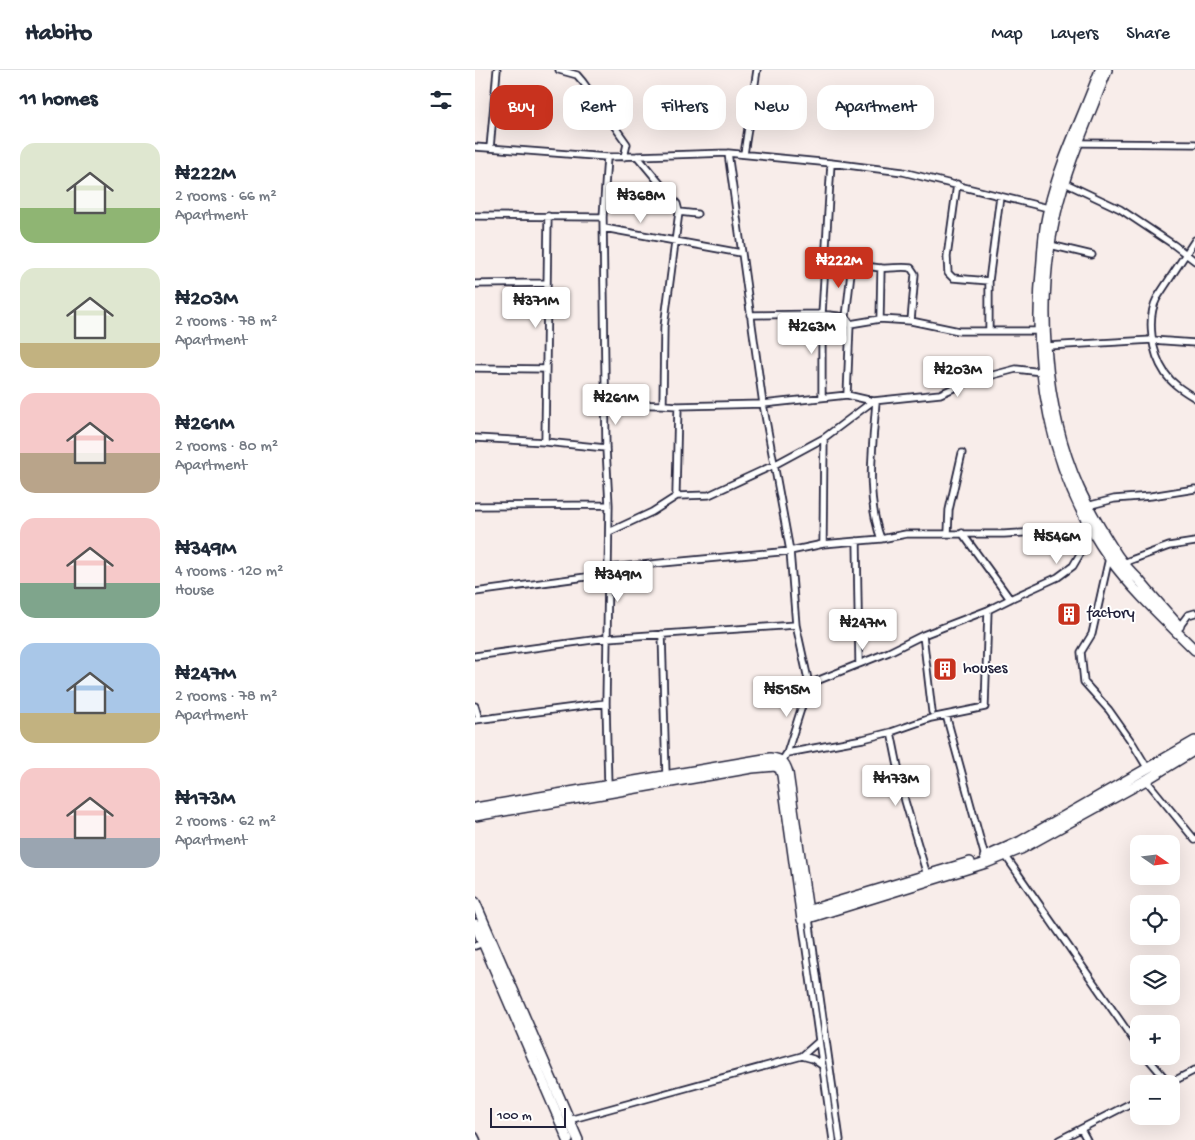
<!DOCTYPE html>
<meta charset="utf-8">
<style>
body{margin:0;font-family:"Gochi Hand",sans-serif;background:#f6f6f7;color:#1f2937;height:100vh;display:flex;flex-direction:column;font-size:19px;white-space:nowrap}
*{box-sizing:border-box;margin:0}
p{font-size:16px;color:#747a83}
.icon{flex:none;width:28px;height:28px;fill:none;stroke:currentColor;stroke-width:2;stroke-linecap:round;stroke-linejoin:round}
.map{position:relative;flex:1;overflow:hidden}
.panel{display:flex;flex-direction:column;background:#fff;width:475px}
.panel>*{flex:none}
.hud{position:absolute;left:15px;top:15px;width:475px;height:45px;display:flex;gap:10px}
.needle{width:32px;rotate:104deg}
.fabs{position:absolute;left:655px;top:765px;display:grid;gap:10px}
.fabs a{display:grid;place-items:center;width:50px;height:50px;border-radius:10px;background:#fff;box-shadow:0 5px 20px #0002;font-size:25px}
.scale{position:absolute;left:15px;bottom:12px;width:76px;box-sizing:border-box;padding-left:5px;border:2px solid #22223b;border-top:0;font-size:14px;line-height:18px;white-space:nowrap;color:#22223b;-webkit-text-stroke:4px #fff;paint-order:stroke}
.price{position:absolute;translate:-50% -42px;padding:0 11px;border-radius:5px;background:#fff;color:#222;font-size:16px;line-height:32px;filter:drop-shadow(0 1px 2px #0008)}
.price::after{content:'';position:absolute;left:50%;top:30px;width:15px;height:11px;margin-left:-8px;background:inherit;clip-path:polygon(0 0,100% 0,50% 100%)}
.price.active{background:#c8321e;color:#fff}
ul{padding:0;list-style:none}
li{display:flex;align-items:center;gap:15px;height:125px;padding:0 20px}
li span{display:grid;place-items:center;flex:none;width:140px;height:100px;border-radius:15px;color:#555}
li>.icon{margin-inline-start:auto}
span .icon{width:60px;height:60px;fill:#fffc;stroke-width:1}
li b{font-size:21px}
h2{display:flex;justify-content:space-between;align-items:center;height:60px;padding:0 20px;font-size:21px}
.chip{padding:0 18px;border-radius:15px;background:#fff;box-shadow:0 5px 20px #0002;font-size:18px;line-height:45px}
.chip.active{background:#c8321e;color:#fff}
header{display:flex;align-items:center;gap:30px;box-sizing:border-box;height:70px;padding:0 25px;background:#fff;border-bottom:1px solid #e0e1e3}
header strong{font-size:24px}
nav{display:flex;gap:28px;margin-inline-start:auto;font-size:18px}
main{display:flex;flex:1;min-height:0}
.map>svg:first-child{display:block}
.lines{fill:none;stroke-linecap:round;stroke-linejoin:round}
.street-casing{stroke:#22223b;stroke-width:9}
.secondary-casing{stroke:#22223b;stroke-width:12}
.street{stroke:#fff;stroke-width:5.5}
.secondary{stroke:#fff;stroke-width:9}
.labels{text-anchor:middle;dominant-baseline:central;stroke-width:4;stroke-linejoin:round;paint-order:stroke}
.poi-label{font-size:16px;fill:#22223b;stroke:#fff;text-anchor:start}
</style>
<header>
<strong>Habito</strong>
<nav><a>Map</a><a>Layers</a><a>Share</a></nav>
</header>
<main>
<section class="panel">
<h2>11 homes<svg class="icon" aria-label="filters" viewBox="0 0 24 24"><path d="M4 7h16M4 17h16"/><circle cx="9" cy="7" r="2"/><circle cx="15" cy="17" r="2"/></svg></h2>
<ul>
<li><span style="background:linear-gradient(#dfe7d0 65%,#8fb573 0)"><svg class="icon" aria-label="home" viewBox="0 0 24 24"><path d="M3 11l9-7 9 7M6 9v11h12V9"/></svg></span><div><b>₦222M</b><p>2 rooms · 66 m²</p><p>Apartment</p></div></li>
<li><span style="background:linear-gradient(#dfe7d0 75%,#c2b280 0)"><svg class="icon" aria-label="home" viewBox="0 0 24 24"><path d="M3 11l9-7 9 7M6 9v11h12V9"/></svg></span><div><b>₦203M</b><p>2 rooms · 78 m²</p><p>Apartment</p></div></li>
<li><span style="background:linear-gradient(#f6c9c9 60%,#b9a48a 0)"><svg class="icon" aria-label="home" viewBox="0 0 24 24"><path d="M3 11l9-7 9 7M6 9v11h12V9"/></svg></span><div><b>₦261M</b><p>2 rooms · 80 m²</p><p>Apartment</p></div></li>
<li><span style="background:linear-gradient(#f6c9c9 65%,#7fa58c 0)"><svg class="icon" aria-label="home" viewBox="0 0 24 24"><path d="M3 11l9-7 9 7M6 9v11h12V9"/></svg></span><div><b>₦349M</b><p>4 rooms · 120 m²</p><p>House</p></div></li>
<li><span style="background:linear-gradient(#a9c7e8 70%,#c2b280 0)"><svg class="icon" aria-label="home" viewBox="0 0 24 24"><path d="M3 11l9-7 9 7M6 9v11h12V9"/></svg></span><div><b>₦247M</b><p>2 rooms · 78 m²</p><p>Apartment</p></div></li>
<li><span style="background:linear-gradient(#f6c9c9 70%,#9aa5b1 0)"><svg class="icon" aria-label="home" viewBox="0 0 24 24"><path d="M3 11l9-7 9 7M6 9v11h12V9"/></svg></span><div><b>₦173M</b><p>2 rooms · 62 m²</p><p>Apartment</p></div></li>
</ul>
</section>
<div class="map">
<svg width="720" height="1070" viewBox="0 0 720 1070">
<rect width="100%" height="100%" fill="#f8edea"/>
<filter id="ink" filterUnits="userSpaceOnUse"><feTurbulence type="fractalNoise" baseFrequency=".02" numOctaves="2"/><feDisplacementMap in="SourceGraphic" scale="10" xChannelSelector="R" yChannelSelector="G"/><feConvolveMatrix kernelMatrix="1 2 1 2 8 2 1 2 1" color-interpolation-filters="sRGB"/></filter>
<g filter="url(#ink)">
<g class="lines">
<!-- street casing -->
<g class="street-casing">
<path id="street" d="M84,0l18,5 6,7 44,62 -3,13
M604,73l116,1
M0,77l132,10 121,-4 103,10 72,9 145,36
M15,78l7,-78
M253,83l35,251 27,147 6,74 13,59 -22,69 -7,11
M269,84l13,-84
M162,86l40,48 2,8 18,2
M132,87l-4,60 3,231 3,57 -3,198 2,83
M590,113l55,26 54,36 21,16
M482,114l-10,73 1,16 5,5 36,3
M0,146l128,1
M129,158l137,25
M720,170l-38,58c-11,21 -5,56 8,75 7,11 19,18 30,25
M575,175l42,10
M352,185c17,6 35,11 53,13 11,1 21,-2 31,0l4,6 -4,47
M0,214l72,-1
M275,245l72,-1 24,3 4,7 30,-5 31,2 48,10h80
M371,247l6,-54
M405,249l1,-51
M514,261v-50l11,-85
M572,276l105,-6 43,3
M0,298l71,1
M372,325l3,-71
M347,327v-83l9,-151
M401,331c-3,46 -11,94 5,138
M131,334l57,1 15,1 85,-2 84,-9 26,6 67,-7 30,-13 46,-12 26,3
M188,335l1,-78 15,-115
M0,368l70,4 61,6
M70,372l3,-226
M202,426l-1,-3 2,-87
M0,436l134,-1
M612,436l27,-7 37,-3 44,-7
M134,462l43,-20 25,-16 32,-1 65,-30 50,-27 49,-37
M473,463l1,-23 13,-57
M487,463l48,66
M382,471l2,123
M348,474l1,-106
M634,488l-17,76 -11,18 3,30 25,28 24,34 15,25
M648,493l46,-17 26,-4
M134,498l181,-17 33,-7 58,-5 25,-5h98l84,-5
M0,522l133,-18
M704,557l9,-12 7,-2
M187,564l4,141
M448,565l9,77
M0,586l132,-18 189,-13
M334,614l80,-32 34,-17 65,-25 22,-11 48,-22 15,-11 7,-12 8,-25 2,-1
M0,636l4,13
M471,645l39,142
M0,650l131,-17
M416,662l14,69 22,74
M312,683l76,-14 28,-7 40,-14 54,-11 3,-97
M671,710l49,60
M530,785l134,193
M334,849l31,221
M327,850l31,220
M0,876l8,-3
M327,986l11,3 10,7
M671,986l23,27
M693,1014l27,-14
M94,1050l233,-64 17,-15
M606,1059l6,11
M0,1066l2,4
M584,1070l80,-41"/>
</g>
<!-- secondary casing -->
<g class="secondary-casing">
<path id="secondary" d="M625,0c-16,45 -40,91 -51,138 -5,17 -6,35 -7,52 -11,104 7,213 68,299 24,33 56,62 85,91
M632,0c-18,47 -40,94 -51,143 -20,86 -13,194 23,275 11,24 24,45 38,67 6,9 14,17 22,25 13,16 27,31 40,46
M0,738l295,-50c12,1 15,4 18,15l21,146
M0,746l277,-48 23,-2 5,3 2,6 20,145 184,-57 35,-14 125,-69 49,-30
M510,787l36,-16 174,-100
M0,832l103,238
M328,842l167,-50
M0,854l93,216"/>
</g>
<!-- street -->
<use href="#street" class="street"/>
<!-- secondary -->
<use href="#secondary" class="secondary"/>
</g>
</g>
<!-- icons -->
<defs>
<g id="building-square" transform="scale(1.25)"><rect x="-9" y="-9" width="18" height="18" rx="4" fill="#c8321e" stroke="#fff"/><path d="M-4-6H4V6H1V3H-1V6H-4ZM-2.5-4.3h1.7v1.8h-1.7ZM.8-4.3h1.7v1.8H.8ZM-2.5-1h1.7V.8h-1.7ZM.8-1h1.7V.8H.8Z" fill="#fff"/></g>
</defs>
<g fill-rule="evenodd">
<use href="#building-square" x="594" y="544"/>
<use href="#building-square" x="470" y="599"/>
</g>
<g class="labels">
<!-- poi labels -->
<g class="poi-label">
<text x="612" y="544">factory</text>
<text x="488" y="599">houses</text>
</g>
</g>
</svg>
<div class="fabs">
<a><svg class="needle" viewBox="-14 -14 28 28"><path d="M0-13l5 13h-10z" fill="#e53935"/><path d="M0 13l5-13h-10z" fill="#747a83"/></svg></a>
<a><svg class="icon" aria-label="locate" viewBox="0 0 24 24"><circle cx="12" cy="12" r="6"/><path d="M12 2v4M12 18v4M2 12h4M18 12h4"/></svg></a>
<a><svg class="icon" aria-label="layers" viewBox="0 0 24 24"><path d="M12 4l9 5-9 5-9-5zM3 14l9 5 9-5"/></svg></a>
<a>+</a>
<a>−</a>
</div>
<div class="scale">100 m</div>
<b class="price" style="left:166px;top:154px">₦368M</b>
<b class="price active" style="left:364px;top:219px">₦222M</b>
<b class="price" style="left:61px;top:259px">₦371M</b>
<b class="price" style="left:337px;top:285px">₦263M</b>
<b class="price" style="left:483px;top:328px">₦203M</b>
<b class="price" style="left:141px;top:356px">₦261M</b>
<b class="price" style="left:582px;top:495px">₦546M</b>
<b class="price" style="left:143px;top:533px">₦349M</b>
<b class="price" style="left:388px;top:581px">₦247M</b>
<b class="price" style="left:312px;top:648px">₦515M</b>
<b class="price" style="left:421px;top:737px">₦173M</b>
<div class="hud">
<a class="chip active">Buy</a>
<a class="chip">Rent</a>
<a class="chip">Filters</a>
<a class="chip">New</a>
<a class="chip">Apartment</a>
</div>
</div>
</main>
